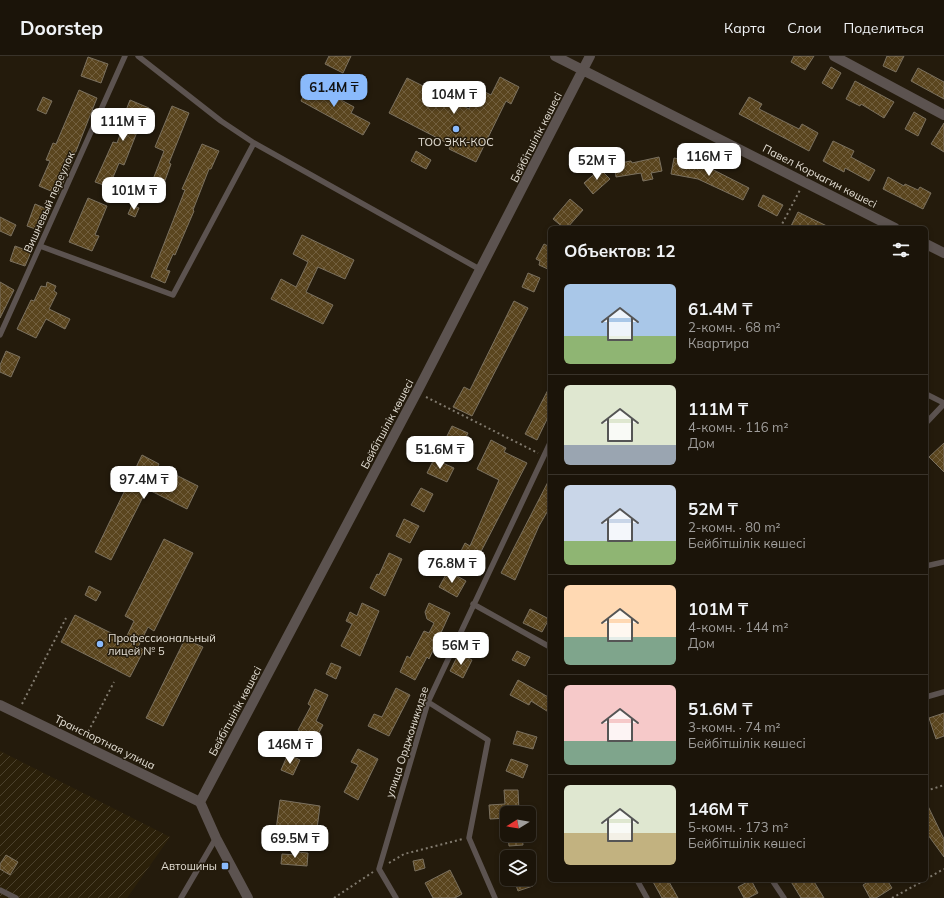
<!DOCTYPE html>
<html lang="ru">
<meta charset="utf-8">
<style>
body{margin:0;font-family:Mulish,sans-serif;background:#241d12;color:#f1f3f6;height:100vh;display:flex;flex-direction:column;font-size:15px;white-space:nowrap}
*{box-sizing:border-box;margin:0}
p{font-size:13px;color:#a09e9c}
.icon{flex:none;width:22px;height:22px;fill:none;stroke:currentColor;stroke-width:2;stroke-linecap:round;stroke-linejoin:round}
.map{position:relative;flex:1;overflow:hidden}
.side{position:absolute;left:548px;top:170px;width:380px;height:656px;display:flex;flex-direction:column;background:#1b1409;border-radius:6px;box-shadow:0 2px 6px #0003,0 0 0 1px #39332a}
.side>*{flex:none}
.needle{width:26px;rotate:259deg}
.buttons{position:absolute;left:500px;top:750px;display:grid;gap:8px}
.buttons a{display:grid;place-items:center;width:36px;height:36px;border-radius:6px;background:#1b1409;box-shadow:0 2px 6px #0003,0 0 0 1px #39332a;font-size:20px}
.price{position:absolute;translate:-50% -34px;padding:0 9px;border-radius:8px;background:#fff;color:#222;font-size:13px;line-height:26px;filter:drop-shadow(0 1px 2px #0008)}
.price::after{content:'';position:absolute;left:50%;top:24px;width:12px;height:9px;margin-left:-6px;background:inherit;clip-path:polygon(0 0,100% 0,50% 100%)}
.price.current{background:#8abafc;color:#111}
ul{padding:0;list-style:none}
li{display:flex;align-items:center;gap:12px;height:100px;padding:0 16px}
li+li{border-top:1px solid #39332a}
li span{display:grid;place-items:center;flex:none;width:112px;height:80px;border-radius:6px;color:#555}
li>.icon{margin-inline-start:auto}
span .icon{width:48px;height:48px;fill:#fffc;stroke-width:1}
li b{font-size:17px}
h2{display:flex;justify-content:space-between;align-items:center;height:48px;padding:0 16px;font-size:17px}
header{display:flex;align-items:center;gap:24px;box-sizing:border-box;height:56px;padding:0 20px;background:#1b1409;border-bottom:1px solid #39332a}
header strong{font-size:19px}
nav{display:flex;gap:22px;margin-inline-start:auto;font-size:14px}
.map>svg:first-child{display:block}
.industrial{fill:url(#industrial-furrows)}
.building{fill:url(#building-cross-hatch);stroke:#7b715f}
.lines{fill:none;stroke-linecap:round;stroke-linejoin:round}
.path{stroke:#817a6e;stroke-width:2;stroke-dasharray:2 3;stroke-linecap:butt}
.service{stroke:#5c5350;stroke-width:5.5}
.minor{stroke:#5c5350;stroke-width:10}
.tertiary{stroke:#5c5350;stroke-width:10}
.poi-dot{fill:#8abafc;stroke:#241b0c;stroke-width:1.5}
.labels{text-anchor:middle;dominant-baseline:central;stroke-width:3;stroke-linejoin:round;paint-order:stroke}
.street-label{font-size:11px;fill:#e4dfd5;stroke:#241b0c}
.poi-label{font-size:11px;fill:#e4dfd5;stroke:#241b0c}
</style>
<header>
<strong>Doorstep</strong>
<nav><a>Карта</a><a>Слои</a><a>Поделиться</a></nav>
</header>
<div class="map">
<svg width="944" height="842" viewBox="0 0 944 842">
<defs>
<pattern id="industrial-furrows" width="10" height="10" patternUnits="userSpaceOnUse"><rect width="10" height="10" fill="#2b2009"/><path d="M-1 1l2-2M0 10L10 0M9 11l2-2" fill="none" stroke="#4a402c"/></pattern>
<pattern id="building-cross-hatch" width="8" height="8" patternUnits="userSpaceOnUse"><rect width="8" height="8" fill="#5a451e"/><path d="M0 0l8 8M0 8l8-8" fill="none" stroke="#725f3e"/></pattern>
</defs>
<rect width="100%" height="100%" fill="#241b0c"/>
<!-- industrial -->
<path class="industrial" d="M0,695l170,86 -43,61h-127z"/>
<!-- building -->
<path class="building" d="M329,0h22l-8,17 -18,-9z
M794,0h20l-9,14 -14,-8z
M887,0h17l-8,16 -13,-6z
M88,1l20,7 -7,19 -20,-7z
M831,11l10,6 -9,16 -10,-6z
M918,12l26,14v17l-33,-18z
M500,21l19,10 -8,17 -5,-3 -30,61 -27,-13 2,-4 -62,-32 18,-35 62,31 10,-20 12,6z
M855,25l39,21 -10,16 -23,-14 -1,2 -14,-7z
M310,27l44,24 -3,6 19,10 -7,12 -62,-34z
M79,34l18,8 -28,71 -11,25 -19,-8 11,-25 -4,-1 7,-17 3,1z
M43,41l9,4 -6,13 -9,-4z
M749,41l13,7 -3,5 40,20 3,-5 16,9 -9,18 -70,-37z
M130,44l19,8 -9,25 -3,-1 -13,33 -5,-2 -10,24 -14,-5 18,-40 4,1 6,-16 -3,-1z
M172,50l17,7 -20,50 2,1 -8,22 -11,-4 12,-31 -9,-4z
M914,56l12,7 -8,17 -13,-7z
M944,67v29l-13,-8z
M833,85l21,10 -3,6 24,13 -6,11 -24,-13 -1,4 -21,-11z
M202,88l17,7 -8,18h-2l-16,41 1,1 -19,44 -2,-1 -7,16 4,1 -5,12 -14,-6 34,-87 -3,-1z
M416,95l15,9 -5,9 -15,-8z
M659,101l3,14 -11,2 2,6 -10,2 -2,-8 -25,4 -2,-13 17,-3 1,2z
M674,102l26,5 49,25 -6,12 -45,-21 -27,-5z
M600,113l10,10 -17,15 -9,-11z
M888,121l16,9 1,-2 13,6 2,-3 11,6 -8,16 -40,-20z
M763,139l20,10 -6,11 -19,-10z
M88,142l19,8 -12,29 4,1 -7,15 -23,-9z
M570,143l13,11 -16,18h-3l-11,-9z
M35,148l14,6 -8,21 -14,-5z
M132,149l7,3 -4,9 -7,-3z
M798,156l33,16h-41z
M0,161l16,8 -5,11 -11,-5z
M302,179l52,25 -9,19 -27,-12 -12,25 27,13 -10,19 -52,-25 10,-20 15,8 12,-25 -15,-8z
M544,188l6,3v23l-11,-5 1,-4 -4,-2z
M15,190l16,6 -6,14 -15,-5z
M528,217l12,5 -6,14 -12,-5z
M0,226l14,8 -14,28z
M47,226l9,4 -2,5 3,2 -8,16 21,10 -5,10 -19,-10 -10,19 -19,-9 14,-29 3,1 7,-15 5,1z
M514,245l14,7 -56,108 -19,-9 11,-20 6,3 2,-4z
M6,295l14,6 -9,20 -11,-5v-7z
M550,330v27l-13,27 -12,-6z
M452,370l16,7 -7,15 -16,-8z
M491,384l15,8 -2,4 23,11 -53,102 -16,-8 7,-14 5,3 29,-66 -22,-11z
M944,387v29l-15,-15z
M142,399l17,9 -1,2 40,20 -11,23 -40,-20 -36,71 -16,-8z
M434,403l20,9 -7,14 -20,-9z
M550,422v29l-11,19 -24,54 -14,-7z
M421,432l12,6 -9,18 -13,-7z
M404,463l15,7 -9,17 -14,-7z
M164,483l29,14 -39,78 -6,-4 -10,20 6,3 -14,27 -69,-35 14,-27 50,25 9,-19 -9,-5z
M389,497l13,6 -17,37 -15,-8 7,-14 2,1z
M448,515l18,10 -9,16 -18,-10z
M89,530l12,6 -5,9 -11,-6z
M362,547l17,8 -19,45 -19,-10 11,-22 -6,-3 4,-9 7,4z
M429,547l21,10 -21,46 -2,-2 -12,23 -15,-8 7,-16 3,2 14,-27 5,2 5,-10 -7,-4 -2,-7z
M530,553l19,10 -7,13 -19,-9z
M185,583l18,8 -40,79 -17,-8z
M517,595l13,6 -5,9 -13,-6z
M459,597l13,7 -9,18 -13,-7z
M331,607l10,4 -5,12 -10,-5z
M518,624l32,18v15l-19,-12 -2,4 -19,-10z
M396,632l14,7 -21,41 -21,-10 6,-12 8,3z
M315,633l13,6 -12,26 7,4 -8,15 -17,-10 13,-24 -3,-2z
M944,657v23l-8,3 -7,-21z
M517,675l20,6 -4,12 -20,-5z
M358,693l20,10 -20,41 -14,-8 14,-27 -7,-3z
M288,698l12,6 -7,15 -12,-5z
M511,703l17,6 -5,13 -17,-7z
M504,734h14l1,21 -12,2v5l-17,1 -1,-14 16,-1z
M280,744l40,6 -4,30 -40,-6z
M926,746l18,37v18l-16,-22 -2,-8z
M508,779h14l1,10 -14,1z
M297,796l11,1 -1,13 -26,-2 1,-10 14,1z
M6,799l12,7 -8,13 -10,-6v-5z
M423,803l2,9 -10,3 -2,-10z
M450,814l12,24 -7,4h-22l-8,-15z
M514,823h16l3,7 -15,5z
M652,824h16l10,18h-16z
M751,824l7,13 -10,5h-4l-6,-11z
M790,824h23l11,18h-23z
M871,824h16l5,8 -16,10h-6l-7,-13z"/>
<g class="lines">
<!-- path -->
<path class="path" d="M780,172l20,-38
M426,341l112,56
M22,648l44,-86
M86,680l28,-54
M926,735l18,-6
M389,807l15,-9 59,-15
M926,823l18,-10
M334,842l39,-26
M892,842l33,-18"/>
<!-- service -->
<path class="service" d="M138,0l83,65 33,22 227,127
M40,190l133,49 81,-152
M0,279l125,-279
M926,338l18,9
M926,367l18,-19
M926,510l18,-4
M473,548l77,43
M926,641l18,-5
M428,646l60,38 -19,98 26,60
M637,824l10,18
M772,824l12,18
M0,834l16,8
M181,842l35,-60
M396,842l-17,-29 49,-167 122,-259"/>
<!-- minor -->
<path class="minor" d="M834,0l110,59
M0,649l200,97"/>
<!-- tertiary -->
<path class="tertiary" d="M555,0l340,172
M926,188l18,9
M248,842l-32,-60 -16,-36 217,-410 173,-336"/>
</g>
<!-- markers -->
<g class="poi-dot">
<circle cx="456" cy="73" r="4"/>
<circle cx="100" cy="588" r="4"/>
<rect x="221" y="806" width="8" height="8" rx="2"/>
</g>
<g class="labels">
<!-- street labels -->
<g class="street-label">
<text transform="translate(536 81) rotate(-63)">Бейбітшілік көшесі</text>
<text transform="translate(820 120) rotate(27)">Павел Корчагин көшесі</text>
<text transform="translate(49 146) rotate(-66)">Вишневый переулок</text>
<text transform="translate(387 368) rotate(-62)">Бейбітшілік көшесі</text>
<text transform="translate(235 655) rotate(-62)">Бейбітшілік көшесі</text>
<text transform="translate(105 686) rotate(26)">Транспортная улица</text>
<text transform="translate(407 686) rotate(-72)">улица Орджоникидзе</text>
</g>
<!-- poi labels -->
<g class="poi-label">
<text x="456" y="86">ТОО ЭКК-КОС</text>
<text x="108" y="582" text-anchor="start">Профессиональный<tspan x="108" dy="13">лицей № 5</tspan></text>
<text x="217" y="810" text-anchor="end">Автошины</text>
</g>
</g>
</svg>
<div class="buttons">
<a><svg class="needle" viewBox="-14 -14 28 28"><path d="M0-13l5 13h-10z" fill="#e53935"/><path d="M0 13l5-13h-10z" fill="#a09e9c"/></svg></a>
<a><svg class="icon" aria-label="layers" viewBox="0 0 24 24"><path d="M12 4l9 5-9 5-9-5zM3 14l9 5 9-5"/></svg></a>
</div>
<b class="price current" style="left:334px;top:52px">61.4M ₸</b>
<b class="price" style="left:454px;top:59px">104M ₸</b>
<b class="price" style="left:123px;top:86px">111M ₸</b>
<b class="price" style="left:709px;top:121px">116M ₸</b>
<b class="price" style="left:597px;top:125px">52M ₸</b>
<b class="price" style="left:134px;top:155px">101M ₸</b>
<b class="price" style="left:440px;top:414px">51.6M ₸</b>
<b class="price" style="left:144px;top:444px">97.4M ₸</b>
<b class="price" style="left:452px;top:528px">76.8M ₸</b>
<b class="price" style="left:461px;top:610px">56M ₸</b>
<b class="price" style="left:290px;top:709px">146M ₸</b>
<b class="price" style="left:295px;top:803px">69.5M ₸</b>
<section class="side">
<h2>Объектов: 12<svg class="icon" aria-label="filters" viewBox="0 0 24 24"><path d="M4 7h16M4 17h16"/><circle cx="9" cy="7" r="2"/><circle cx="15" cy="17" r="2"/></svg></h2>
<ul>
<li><span style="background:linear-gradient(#a9c7e8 65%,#8fb573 0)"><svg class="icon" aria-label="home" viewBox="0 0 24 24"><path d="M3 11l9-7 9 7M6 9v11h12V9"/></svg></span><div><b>61.4M ₸</b><p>2-комн. · 68 m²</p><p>Квартира</p></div></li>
<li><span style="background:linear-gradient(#dfe7d0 75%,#9aa5b1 0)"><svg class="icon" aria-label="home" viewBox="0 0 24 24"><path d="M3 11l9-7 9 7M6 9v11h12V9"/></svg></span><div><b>111M ₸</b><p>4-комн. · 116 m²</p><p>Дом</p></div></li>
<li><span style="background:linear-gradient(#c9d6e8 70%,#8fb573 0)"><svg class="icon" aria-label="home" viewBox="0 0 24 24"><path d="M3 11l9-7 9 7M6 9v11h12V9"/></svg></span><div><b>52M ₸</b><p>2-комн. · 80 m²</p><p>Бейбітшілік көшесі</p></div></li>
<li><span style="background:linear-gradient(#ffd9b3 65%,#7fa58c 0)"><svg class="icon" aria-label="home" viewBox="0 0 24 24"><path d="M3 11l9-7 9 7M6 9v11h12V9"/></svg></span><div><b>101M ₸</b><p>4-комн. · 144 m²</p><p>Дом</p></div></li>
<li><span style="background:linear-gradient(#f6c9c9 70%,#7fa58c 0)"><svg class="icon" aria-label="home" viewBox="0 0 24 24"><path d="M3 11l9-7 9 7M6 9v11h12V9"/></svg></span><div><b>51.6M ₸</b><p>3-комн. · 74 m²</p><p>Бейбітшілік көшесі</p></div></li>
<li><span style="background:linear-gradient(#dfe7d0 60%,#c2b280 0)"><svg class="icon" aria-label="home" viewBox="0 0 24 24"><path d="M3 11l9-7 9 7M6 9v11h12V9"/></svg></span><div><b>146M ₸</b><p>5-комн. · 173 m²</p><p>Бейбітшілік көшесі</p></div></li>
</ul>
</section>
</div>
